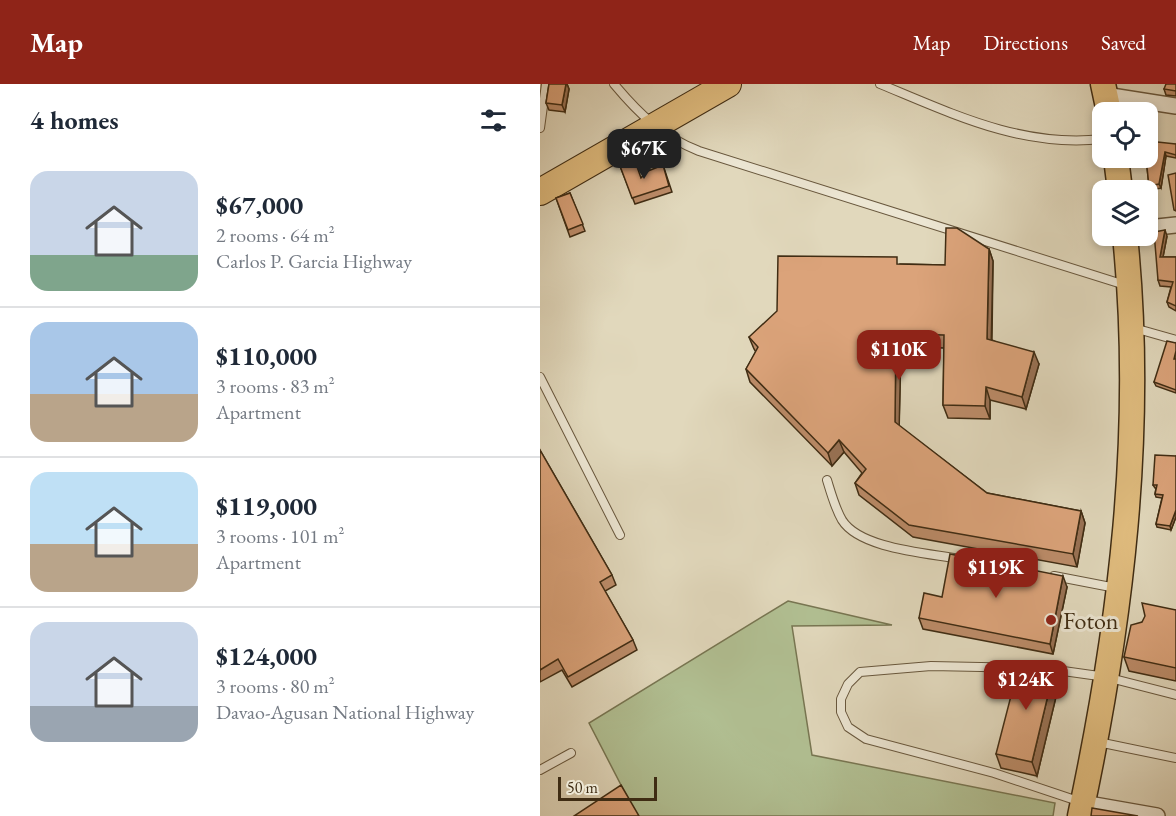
<!DOCTYPE html>
<meta charset="utf-8">
<style>
body{margin:0;font-family:"EB Garamond",serif;background:#f6f6f7;color:#1f2937;height:100vh;display:flex;flex-direction:column;font-size:22px;white-space:nowrap}
*{box-sizing:border-box;margin:0}
p{font-size:20px;color:#747a83}
.icon{flex:none;width:33px;height:33px;fill:none;stroke:currentColor;stroke-width:2;stroke-linecap:round;stroke-linejoin:round}
.map{position:relative;flex:1;overflow:hidden}
.details{display:flex;flex-direction:column;background:#fff;width:540px}
.details>*{flex:none}
.tools{position:absolute;left:552px;top:18px;display:grid;gap:12px}
.tools a{display:grid;place-items:center;width:66px;height:66px;border-radius:12px;background:#fff;box-shadow:0 3px 9px #0003;font-size:30px}
.scale{position:absolute;left:18px;bottom:15px;width:99px;box-sizing:border-box;padding-left:6px;border:3px solid #3f2c13;border-top:0;font-size:16px;line-height:21px;white-space:nowrap;color:#3f2c13;-webkit-text-stroke:4px #ece6d3;paint-order:stroke}
.price{position:absolute;translate:-50% -51px;padding:0 14px;border-radius:12px;background:#8f2418;color:#fff;font-size:20px;line-height:39px;filter:drop-shadow(0 2px 3px #0008)}
.price::after{content:'';position:absolute;left:50%;top:36px;width:18px;height:14px;margin-left:-9px;background:inherit;clip-path:polygon(0 0,100% 0,50% 100%)}
.price.current{background:#222;color:#fff}
ul{padding:0;list-style:none}
li{display:flex;align-items:center;gap:18px;height:150px;padding:0 30px}
li+li{border-top:2px solid #e0e1e3}
li span{display:grid;place-items:center;flex:none;width:168px;height:120px;border-radius:18px;color:#555}
li>.icon{margin-inline-start:auto}
span .icon{width:72px;height:72px;fill:#fffc;stroke-width:1}
li b{font-size:26px}
h2{display:flex;justify-content:space-between;align-items:center;height:72px;padding:0 30px;font-size:26px}
header{display:flex;align-items:center;gap:36px;box-sizing:border-box;height:84px;padding:0 30px;background:#8f2418;color:#fff}
header strong{font-size:28px}
nav{display:flex;gap:33px;margin-inline-start:auto;font-size:21px}
main{display:flex;flex:1;min-height:0}
.map>svg:first-child{display:block}
.green{fill:#b1bf92;stroke:#787652;stroke-width:1.5}
.lines{fill:none;stroke-linecap:round;stroke-linejoin:round}
.service-casing{stroke:#68573d;stroke-width:10}
.minor-casing{stroke:#68573d;stroke-width:18}
.primary-casing{stroke:#3f2c13;stroke-width:27}
.trunk-casing{stroke:#3f2c13;stroke-width:28}
.service{stroke:#ece6d3;stroke-width:8}
.minor{stroke:#ece6d3;stroke-width:15}
.primary{stroke:#e0bc7e;stroke-width:24}
.trunk{stroke:#e0bc7e;stroke-width:26}
.wall{fill:#bc8c69;stroke:#3f2c13;stroke-width:1.5}
.shaded-wall{fill:#997255;stroke:#3f2c13;stroke-width:1.5}
.building{fill:#dba37a;stroke:#3f2c13;stroke-width:1.5}
.poi-dot{fill:#8f2418;stroke:#ece6d3;stroke-width:2}
.labels{text-anchor:middle;dominant-baseline:central;stroke-width:6;stroke-linejoin:round;paint-order:stroke}
.poi-label{font-size:24px;fill:#3f2c13;stroke:#ece6d3;text-anchor:start}
</style>
<header>
<strong>Map</strong>
<nav><a>Map</a><a>Directions</a><a>Saved</a></nav>
</header>
<main>
<section class="details">
<h2>4 homes<svg class="icon" aria-label="filters" viewBox="0 0 24 24"><path d="M4 7h16M4 17h16"/><circle cx="9" cy="7" r="2"/><circle cx="15" cy="17" r="2"/></svg></h2>
<ul>
<li><span style="background:linear-gradient(#c9d6e8 70%,#7fa58c 0)"><svg class="icon" aria-label="home" viewBox="0 0 24 24"><path d="M3 11l9-7 9 7M6 9v11h12V9"/></svg></span><div><b>$67,000</b><p>2 rooms · 64 m²</p><p>Carlos P. Garcia Highway</p></div></li>
<li><span style="background:linear-gradient(#a9c7e8 60%,#b9a48a 0)"><svg class="icon" aria-label="home" viewBox="0 0 24 24"><path d="M3 11l9-7 9 7M6 9v11h12V9"/></svg></span><div><b>$110,000</b><p>3 rooms · 83 m²</p><p>Apartment</p></div></li>
<li><span style="background:linear-gradient(#bfe0f5 60%,#b9a48a 0)"><svg class="icon" aria-label="home" viewBox="0 0 24 24"><path d="M3 11l9-7 9 7M6 9v11h12V9"/></svg></span><div><b>$119,000</b><p>3 rooms · 101 m²</p><p>Apartment</p></div></li>
<li><span style="background:linear-gradient(#c9d6e8 70%,#9aa5b1 0)"><svg class="icon" aria-label="home" viewBox="0 0 24 24"><path d="M3 11l9-7 9 7M6 9v11h12V9"/></svg></span><div><b>$124,000</b><p>3 rooms · 80 m²</p><p>Davao-Agusan National Highway</p></div></li>
</ul>
</section>
<div class="map">
<svg width="636" height="732" viewBox="0 0 636 732">
<rect width="100%" height="100%" fill="#e1d8bc"/>
<filter id="stains"><feTurbulence type="fractalNoise" baseFrequency=".00333" numOctaves="4"/><feColorMatrix values="0 0 0 0 .2 0 0 0 0 .09 0 0 0 0 .02 0 0 0 .5 -.17"/></filter>
<radialGradient id="worn" r=".72"><stop offset=".6" stop-color="#630" stop-opacity="0"/><stop offset="1" stop-color="#630" stop-opacity=".3"/></radialGradient>
<!-- green -->
<path class="green" d="M248,517l104,24 -100,1 20,129 243,48 -2,13h-416l-48,-93z"/>
<g class="lines">
<!-- service casing -->
<g class="service-casing">
<path id="service" d="M74,0c25,30 49,53 85,67l426,134
M340,0c73,30 142,64 222,55
M0,44l6,-44
M594,244l42,12
M0,293l80,158
M287,396c4,13 8,28 15,40 18,29 86,33 118,39
M514,492l62,12
M488,584l-97,-2 -71,6 -12,12 -7,15v13l7,15 18,12 128,34 84,28
M509,585l57,8 70,18
M558,658l78,16
M0,686l31,-17"/>
</g>
<!-- minor casing -->
<g class="minor-casing">
<path id="minor" d="M565,11l71,11
M608,144l28,-3
M543,719l74,13"/>
</g>
<!-- primary casing -->
<g class="primary-casing">
<path id="primary" d="M563,0l6,28
M576,74l4,32
M540,732c41,-192 65,-385 45,-580"/>
</g>
<!-- trunk casing -->
<g class="trunk-casing">
<path id="trunk" d="M0,108l188,-108"/>
</g>
<!-- service -->
<use href="#service" class="service"/>
<!-- minor -->
<use href="#minor" class="minor"/>
<!-- primary -->
<use href="#primary" class="primary"/>
<!-- trunk -->
<use href="#trunk" class="trunk"/>
</g>
<!-- wall -->
<path class="wall" d="M9,0h18l2,5 -4,23 -16,-2 -3,-7z
M636,0v12l-10,-1 -2,-6z
M636,60v14l-10,-2 -5,32 -10,2 -2,-4 -3,-28z
M123,81l9,27 -37,12 -15,-38 21,12z
M30,109l15,38 -15,6 -14,-39z
M627,152l-4,21h13v54l-7,-4 -2,-5 4,-15 -11,-1 -2,-6z
M449,165l4,12 -1,79 47,24 -13,45 -36,-9v19l-42,-1 -5,-13 1,-57 -43,-1 -2,79 88,67 94,18 4,12 -8,44 -164,-30 -54,-42 -4,-12 7,-10 -18,-21 -12,14 -82,-84 -4,-13 10,-17 -2,-3 -5,-12 151,-73 45,1z
M636,259v50l-20,-7 -2,-4z
M0,366l72,125 4,10 -11,6 28,49 4,10 -65,37 -10,-17 -22,12z
M636,372v61l-5,13 -14,-3 -1,-3 6,-26 -6,-1 -1,-3 1,-6h-1l-2,-3z
M527,503l-14,67 -130,-25 -4,-11 23,-21z
M636,526v71l-47,-10 -5,-14 18,-35z
M520,596l-23,96 -36,-8 -5,-14z"/>
<!-- shaded-wall -->
<path class="shaded-wall" d="M26,0h1l2,5 -4,23 -3,-7z
M625,68l1,4 -5,32 -2,-4z
M625,146l2,6 -5,26 -2,-5z
M449,165l4,12 -2,90 -4,-12z
M356,250l5,13 -2,88 -4,-13z
M494,268l5,12 -13,45 -4,-12z
M446,303l4,13v19l-5,-13z
M299,356l5,12 -12,14 -4,-13z
M636,426v7l-5,13 -1,-4z
M541,427l4,12 -8,44 -4,-13z
M523,492l4,11 -14,67 -3,-10z
M515,582l5,14 -23,96 -5,-14z"/>
<!-- building -->
<path class="building" d="M9,0h17l-4,21 -16,-2z
M626,0h10v7l-12,-2z
M608,57l28,3v11l-11,-3 -6,32 -10,2 -3,-28h2z
M95,77l6,17 7,-7 15,-6 6,21 -37,12 -12,-32z
M636,89v38l-2,-1 -6,-35z
M30,109l13,31 -15,6 -12,-32z
M406,144h11l32,21 -2,90 47,13 -12,45 -36,-10 -1,19 -42,-1 1,-70 -48,-1 -1,88 92,71 94,18 -8,43 -164,-29 -54,-42 11,-14 -27,-29 -11,13 -82,-84 12,-22 -9,-10 28,-26 1,-55 119,1v7l48,1z
M625,146l-5,27h16v49l-9,-4 6,-20 -15,-2 -4,-48z
M627,257l9,2v8l-2,8h2v31l-22,-8z
M0,366l72,125 -12,7 33,58 -65,37 -10,-18 -18,11z
M615,371l21,1v54l-6,16 -14,-2 7,-29 -8,-1 2,-9h-4z
M410,470l113,22 -13,68 -131,-26 5,-25 18,4z
M602,519l34,7v58l-52,-11 7,-32 11,-3 3,-6z
M480,577l35,5 -23,96 -36,-8z
M81,701l18,31h-65z
M552,724l46,8h-47z"/>
<!-- markers -->
<circle class="poi-dot" cx="511" cy="536" r="6"/>
<g class="labels">
<!-- poi labels -->
<g class="poi-label">
<text x="523" y="536">Foton</text>
</g>
</g>
<rect width="100%" height="100%" filter="url(#stains)"/>
<rect width="100%" height="100%" fill="url(#worn)"/>
</svg>
<div class="tools">
<a><svg class="icon" aria-label="locate" viewBox="0 0 24 24"><circle cx="12" cy="12" r="6"/><path d="M12 2v4M12 18v4M2 12h4M18 12h4"/></svg></a>
<a><svg class="icon" aria-label="layers" viewBox="0 0 24 24"><path d="M12 4l9 5-9 5-9-5zM3 14l9 5 9-5"/></svg></a>
</div>
<div class="scale">50 m</div>
<b class="price current" style="left:104px;top:96px">$67K</b>
<b class="price" style="left:359px;top:297px">$110K</b>
<b class="price" style="left:456px;top:515px">$119K</b>
<b class="price" style="left:486px;top:627px">$124K</b>
</div>
</main>
